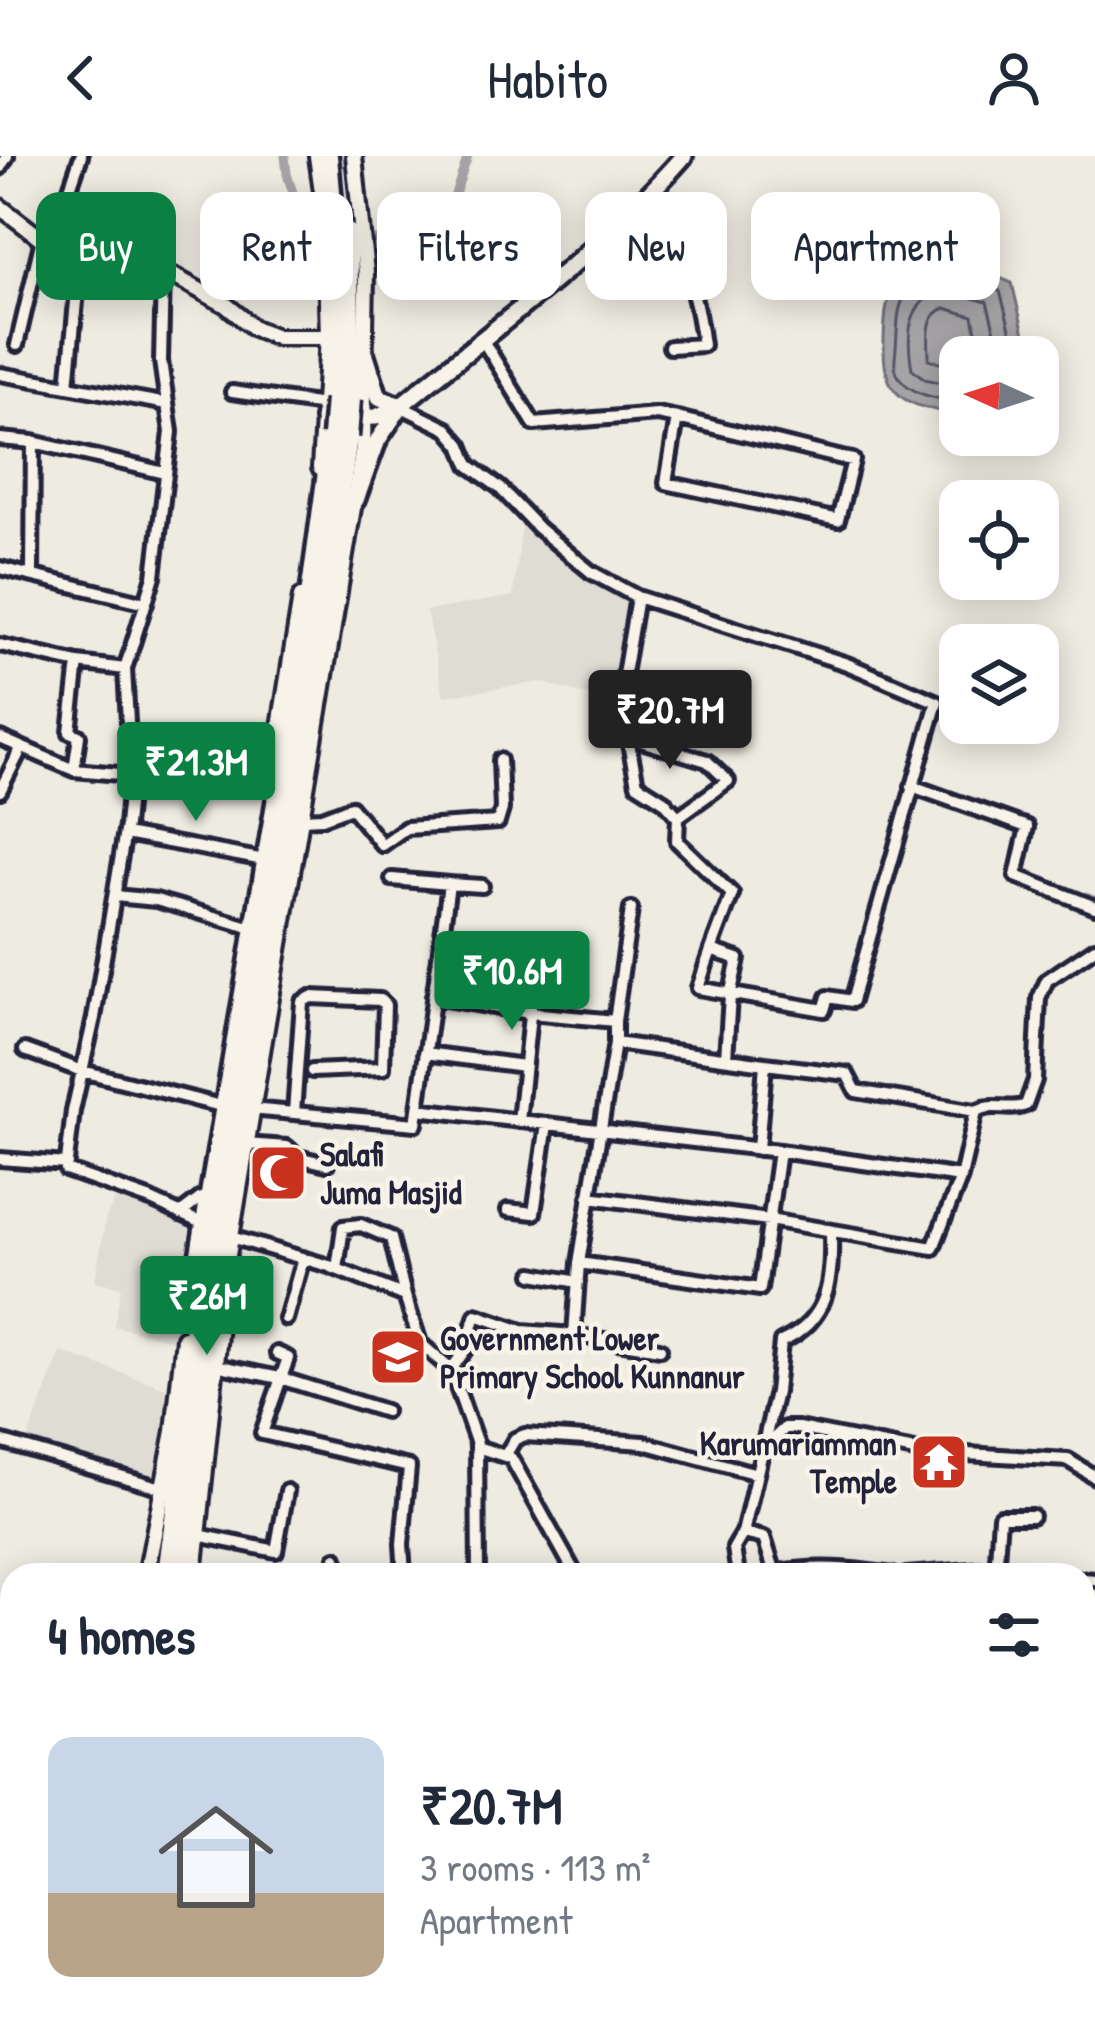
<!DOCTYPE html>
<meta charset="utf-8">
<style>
body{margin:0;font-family:"Patrick Hand",sans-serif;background:#f6f6f7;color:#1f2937;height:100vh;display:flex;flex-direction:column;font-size:45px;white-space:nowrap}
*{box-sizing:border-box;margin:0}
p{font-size:39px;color:#747a83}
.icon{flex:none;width:66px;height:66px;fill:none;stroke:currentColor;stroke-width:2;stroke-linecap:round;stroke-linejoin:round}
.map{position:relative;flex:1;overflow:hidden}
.sheet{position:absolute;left:0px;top:1407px;width:1095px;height:471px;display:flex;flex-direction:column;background:#fff;border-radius:36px 36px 0 0;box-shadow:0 6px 30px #0003}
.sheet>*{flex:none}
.banner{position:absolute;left:36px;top:36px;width:1023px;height:108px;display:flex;gap:24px}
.needle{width:78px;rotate:273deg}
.buttons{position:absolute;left:939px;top:180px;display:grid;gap:24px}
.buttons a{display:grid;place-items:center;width:120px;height:120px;border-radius:24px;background:#fff;box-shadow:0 6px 30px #0003;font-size:60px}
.price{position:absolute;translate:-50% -102px;padding:0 27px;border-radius:12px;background:#0b8043;color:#fff;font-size:39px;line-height:78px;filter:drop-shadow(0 3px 6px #0008)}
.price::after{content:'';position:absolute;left:50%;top:72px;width:36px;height:27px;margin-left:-18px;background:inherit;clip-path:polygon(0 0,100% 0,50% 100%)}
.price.active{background:#222;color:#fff}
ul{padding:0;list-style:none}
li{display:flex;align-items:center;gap:36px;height:300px;padding:0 48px}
li span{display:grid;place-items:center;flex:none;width:336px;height:240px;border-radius:24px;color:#555}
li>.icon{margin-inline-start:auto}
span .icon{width:144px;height:144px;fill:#fffc;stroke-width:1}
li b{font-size:51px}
h2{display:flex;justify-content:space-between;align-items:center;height:144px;padding:0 48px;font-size:51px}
.chip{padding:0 42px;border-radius:24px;background:#fff;box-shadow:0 6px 30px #0003;font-size:42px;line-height:108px}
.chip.active{background:#0b8043;color:#fff}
header{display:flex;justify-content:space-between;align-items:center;height:156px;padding:0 48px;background:#fff;font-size:54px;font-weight:600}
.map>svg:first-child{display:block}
.built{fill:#dfdcd4}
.water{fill:#a6a3a6;stroke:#716f7b;stroke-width:3}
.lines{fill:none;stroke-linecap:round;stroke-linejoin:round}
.shore{stroke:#575666;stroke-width:3}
.canal{stroke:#a6a3a6;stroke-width:9}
.street-casing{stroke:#22223b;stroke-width:20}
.secondary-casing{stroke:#22223b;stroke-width:22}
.primary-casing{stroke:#22223b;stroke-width:24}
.highway-casing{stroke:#22223b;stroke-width:27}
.street{stroke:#f7f3e8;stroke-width:10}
.secondary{stroke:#f7f3e8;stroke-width:14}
.primary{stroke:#f7f3e8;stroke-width:15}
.highway{stroke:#f7f3e8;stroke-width:18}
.highway-bridge-casing{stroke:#22223b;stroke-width:27;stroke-linecap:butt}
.highway-bridge{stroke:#f7f3e8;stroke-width:18}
.labels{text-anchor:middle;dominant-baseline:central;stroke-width:9;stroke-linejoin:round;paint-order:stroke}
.poi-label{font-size:33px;font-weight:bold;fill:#22223b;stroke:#f7f3e8;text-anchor:start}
</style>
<header><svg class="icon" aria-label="back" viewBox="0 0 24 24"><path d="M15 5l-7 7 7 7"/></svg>Habito<svg class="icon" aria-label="person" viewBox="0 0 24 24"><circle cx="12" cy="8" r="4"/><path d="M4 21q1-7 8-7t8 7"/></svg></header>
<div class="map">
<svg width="1095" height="1877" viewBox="0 0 1095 1877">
<rect width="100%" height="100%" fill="#eeebe1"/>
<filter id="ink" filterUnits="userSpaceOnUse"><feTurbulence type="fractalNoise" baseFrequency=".00833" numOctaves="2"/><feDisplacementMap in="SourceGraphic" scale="24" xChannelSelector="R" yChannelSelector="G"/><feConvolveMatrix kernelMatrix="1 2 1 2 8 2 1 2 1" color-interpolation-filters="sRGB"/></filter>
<g filter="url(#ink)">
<!-- built -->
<path class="built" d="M523,362l48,45 40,26 23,10 -18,98 -38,-4 -38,-11 -96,14 -18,-85 87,-15z
M118,1039l72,30 -14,116 -62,-15 7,-39 -26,-6 11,-64z
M61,1196l113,39 -22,89 -127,-34z"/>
<!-- water -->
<path class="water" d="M935,104l41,8 36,15 12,51 -9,23h-55v57h-3c-55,-9 -75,-17 -73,-75 2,-53 6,-53 51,-79z"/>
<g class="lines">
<!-- shore -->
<path class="shore" d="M960,213l-31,-10c0,-20 -5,-43 16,-51l28,8 3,15 -5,26
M960,231l-35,-8 -13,-10c-6,-35 -5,-64 29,-80l46,13 8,30 -6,25
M960,246c-20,-3 -49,-6 -61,-25 -6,-9 -4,-19 -3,-28 3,-44 -1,-56 42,-76l62,18 11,42 -7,24"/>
<!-- canal -->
<path class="canal" d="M285,0l2,18 18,56 8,2
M371,84h59l22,-37 16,-47"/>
<!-- street casing -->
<g class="street-casing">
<path id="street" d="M0,12l7,-12
M650,39c31,45 46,96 53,150l-33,2
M163,114l-2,91 10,71 -17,144 -29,93 6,106 -5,50 -32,193 -21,93 -7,59 85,30 46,21
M482,183l52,85 123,-10 20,4 165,40 11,2 -15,60 -172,-37 11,-65
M17,189l25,-106 23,-36 16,-47
M0,218l68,12 12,-127
M68,230l99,18
M232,236l92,13
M400,250l47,23 14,16 8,20 31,23 38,40 53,44 46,25 210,67 90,38 -85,299 -24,-4 -4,13 -126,-22 13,-38
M0,283l33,3
M0,412l146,35
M32,418l1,-132 132,31
M637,441l-17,101 17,86 27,17 14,16 -1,24 55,53 -21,56 27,9 -8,37 -4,62
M0,489l78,18 47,6
M628,581l79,24 21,20 -50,36
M0,582l74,32 57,5
M74,614l5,-34 -9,-4 8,-69
M912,630l115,41 -11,49 79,31
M0,635l21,-42
M301,663l21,-1 29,-11 31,38 24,-17 92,-6 4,-13 -2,-49
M125,678l134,25
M449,728l33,2
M115,740l41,4 90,26
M433,841l97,16 85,8v22
M615,865l16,-112
M25,894l57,21 135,34
M425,897l99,13
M765,908l82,10 9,17 120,20 -15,66 -182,-26
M250,953l166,15 33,-240 -57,-5
M418,953l361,42 -19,138 -181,-26 36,-220 150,21 -7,85
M976,955c17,-9 33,1 50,-6l9,-25 4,-82 8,-18 48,-32
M294,957l8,-111 9,-5 69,3 5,5 -2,63 -71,3
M519,965l16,-154
M245,988l42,3 11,10 29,7
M0,1003l67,5
M589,1041l180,23 164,28 28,-71
M508,1054l26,3 13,-89
M180,1058l21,-16
M831,1075c1,49 -1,89 -50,111l-5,50 -33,141 21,5 11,35c41,-8 77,-4 118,2
M231,1081l98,29 76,30 15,47 31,27 26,74 1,131
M579,1107l-5,72 86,14
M337,1113l6,-42 18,-2 30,13 14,58
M533,1118l45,8
M286,1163l17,-61
M277,1197l11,5 -26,75 147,34 -7,77 2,31
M215,1209l65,13 105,33
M451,1214l14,-20 11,-35 46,16 52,4
M0,1285l165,48
M770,1286l15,-14h13l117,23 153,9 27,17
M477,1291l34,11 65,117
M506,1298l9,-15 10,-4 119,8 113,31
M198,1379l78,16 11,-60
M336,1402l5,17
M738,1419l-4,-27 9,-15
M906,1419l91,-7
M996,1419l4,-59h32
M1083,1423l12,1
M0,1494l3,-11 9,4
M1083,1541h12
M0,1616l12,1
M0,1690l12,1
M1083,1721l12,-1
M1083,1807h12
M0,1860h12
M33,1866l21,11
M862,1866l1,11
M917,1866l13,3 1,-3
M1065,1866l1,4
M293,1877l3,-11
M362,1877l1,-11
M525,1877v-11
M594,1877l1,-11
M646,1877l2,-11
M1000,1877l2,-11"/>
</g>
<!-- secondary casing -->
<g class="secondary-casing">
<path id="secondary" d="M317,0l6,43
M0,51l42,32 38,20 83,11 63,35 28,23 23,9h51
M320,312l8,-131 -3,-110
M271,626l30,-185
M146,1419l28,-144 10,-93
M194,1419l32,-308 137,-819 3,-175 -12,-117
M657,1866l46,11
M787,1866l27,11"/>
</g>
<!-- primary casing -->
<g class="primary-casing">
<path id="primary" d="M366,200l13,41 21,9
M323,263l53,-2 24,-11c97,-80 201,-155 284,-250
M356,344l22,-60 21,-31"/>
</g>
<!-- highway casing -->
<g class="highway-casing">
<path id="highway" d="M328,0l11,130 -4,113
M348,77l3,166
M167,1419l17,-134 16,-187 106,-629 26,-189
M183,1419l34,-331 104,-622 27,-185
M712,1866l35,11
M756,1866l29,11
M165,1877l1,-11"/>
</g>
<!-- street -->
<use href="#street" class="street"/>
<!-- secondary -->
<use href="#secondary" class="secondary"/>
<!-- primary -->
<use href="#primary" class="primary"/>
<!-- highway -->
<use href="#highway" class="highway"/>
<!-- highway-bridge casing -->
<g class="highway-bridge-casing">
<path id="highway-bridge" d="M332,280l3,-37
M348,281l3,-38"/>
</g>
<!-- highway-bridge -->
<use href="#highway-bridge" class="highway-bridge"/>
</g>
</g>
<!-- icons -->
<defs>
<g id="mosque-square" transform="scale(3)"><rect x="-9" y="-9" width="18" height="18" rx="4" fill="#c8321e" stroke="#f7f3e8"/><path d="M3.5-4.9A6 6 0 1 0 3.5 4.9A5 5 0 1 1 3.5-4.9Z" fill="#fff"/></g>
<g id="school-square" transform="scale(3)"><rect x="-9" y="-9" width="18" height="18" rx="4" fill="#c8321e" stroke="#f7f3e8"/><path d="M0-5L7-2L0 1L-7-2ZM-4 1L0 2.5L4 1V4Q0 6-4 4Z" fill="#fff"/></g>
<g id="temple-square" transform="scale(3)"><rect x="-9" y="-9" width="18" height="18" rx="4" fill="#c8321e" stroke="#f7f3e8"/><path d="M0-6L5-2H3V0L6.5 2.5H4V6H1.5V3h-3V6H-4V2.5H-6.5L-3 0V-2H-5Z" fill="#fff"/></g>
</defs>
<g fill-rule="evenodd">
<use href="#mosque-square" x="278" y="1017"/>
<use href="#school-square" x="398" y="1201"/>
<use href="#temple-square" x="939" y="1306"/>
</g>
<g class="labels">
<!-- poi labels -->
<g class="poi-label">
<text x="320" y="998">Salafi<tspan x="320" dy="38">Juma Masjid</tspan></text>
<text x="440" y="1182">Government Lower<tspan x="440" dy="38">Primary School Kunnanur</tspan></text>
<text x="897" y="1287" text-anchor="end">Karumariamman<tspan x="897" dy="38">Temple</tspan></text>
</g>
</g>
</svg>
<div class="buttons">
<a><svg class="needle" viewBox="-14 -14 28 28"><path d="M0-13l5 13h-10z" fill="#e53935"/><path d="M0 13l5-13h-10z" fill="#747a83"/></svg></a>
<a><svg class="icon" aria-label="locate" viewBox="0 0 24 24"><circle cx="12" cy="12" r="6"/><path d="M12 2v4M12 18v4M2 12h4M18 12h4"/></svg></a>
<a><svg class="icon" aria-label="layers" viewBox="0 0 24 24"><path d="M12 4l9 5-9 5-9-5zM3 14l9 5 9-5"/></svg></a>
</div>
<b class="price active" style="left:670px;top:616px">₹20.7M</b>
<b class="price" style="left:196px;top:668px">₹21.3M</b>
<b class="price" style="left:512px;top:877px">₹10.6M</b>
<b class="price" style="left:207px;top:1202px">₹26M</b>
<div class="banner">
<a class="chip active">Buy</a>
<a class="chip">Rent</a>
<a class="chip">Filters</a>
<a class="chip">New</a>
<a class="chip">Apartment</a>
</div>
<section class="sheet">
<h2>4 homes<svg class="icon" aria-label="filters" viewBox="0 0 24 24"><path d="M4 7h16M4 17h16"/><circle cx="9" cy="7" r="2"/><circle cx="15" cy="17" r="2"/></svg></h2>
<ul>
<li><span style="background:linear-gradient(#c9d6e8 65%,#b9a48a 0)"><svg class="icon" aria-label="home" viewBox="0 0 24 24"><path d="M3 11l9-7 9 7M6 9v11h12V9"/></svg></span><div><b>₹20.7M</b><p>3 rooms · 113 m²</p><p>Apartment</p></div></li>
</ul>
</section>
</div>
